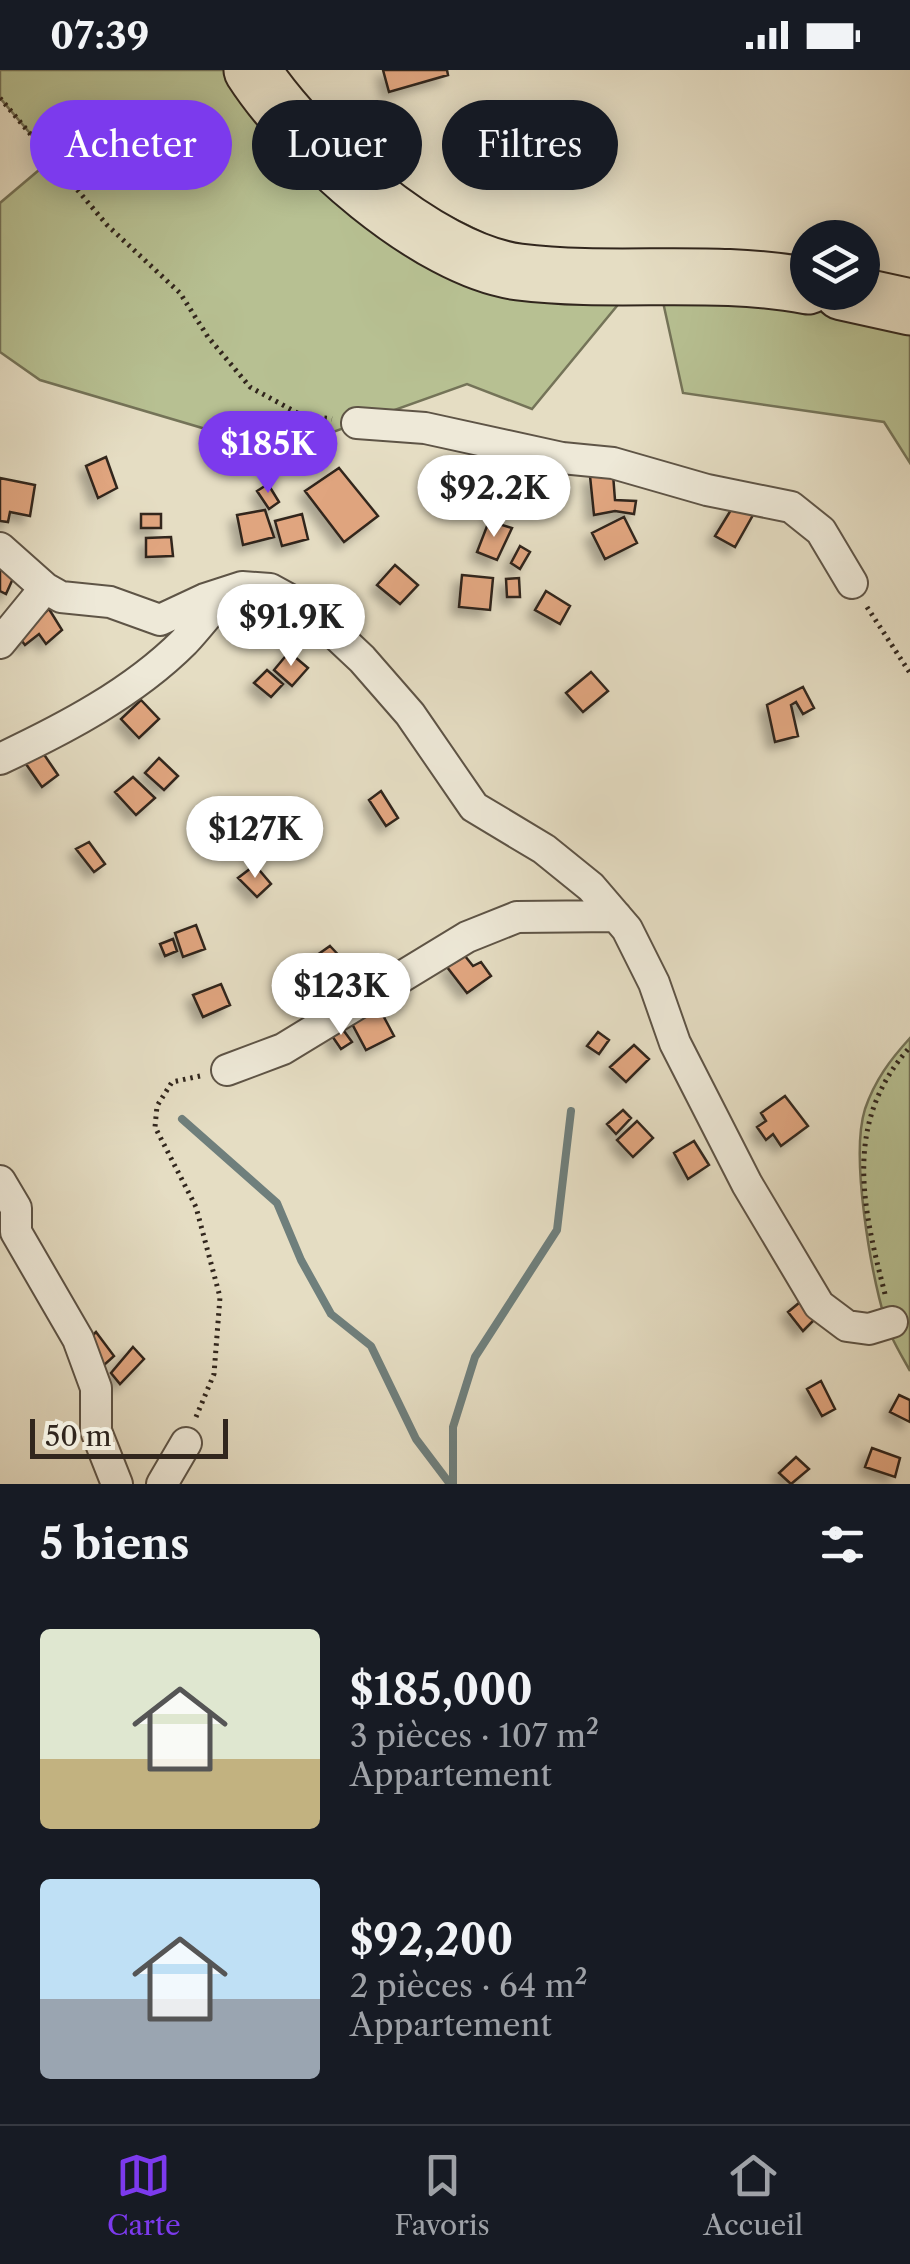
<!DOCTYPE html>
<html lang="fr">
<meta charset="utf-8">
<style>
body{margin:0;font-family:"Libre Caslon Text",serif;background:#20242c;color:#f1f3f6;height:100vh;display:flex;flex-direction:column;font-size:38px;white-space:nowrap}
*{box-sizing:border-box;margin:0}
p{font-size:32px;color:#9ea1a6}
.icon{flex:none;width:55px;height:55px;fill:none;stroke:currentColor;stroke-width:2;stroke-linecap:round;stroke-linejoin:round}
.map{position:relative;height:1414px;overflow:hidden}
.sheet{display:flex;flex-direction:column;background:#171b24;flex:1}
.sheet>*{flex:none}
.top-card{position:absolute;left:30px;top:30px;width:850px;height:90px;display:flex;gap:20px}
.fabs{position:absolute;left:790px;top:150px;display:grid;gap:20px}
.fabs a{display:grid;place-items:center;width:90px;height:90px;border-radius:50%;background:#171b24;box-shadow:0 5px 25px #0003;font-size:50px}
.scale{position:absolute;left:30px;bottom:25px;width:198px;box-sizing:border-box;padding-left:10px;border:5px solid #31261d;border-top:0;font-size:28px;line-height:35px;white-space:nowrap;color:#31261d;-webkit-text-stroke:8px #eee9d8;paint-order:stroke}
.price{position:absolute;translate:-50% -85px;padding:0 22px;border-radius:35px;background:#fff;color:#222;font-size:32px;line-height:65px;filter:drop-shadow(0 2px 5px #0008)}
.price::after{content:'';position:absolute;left:50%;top:60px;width:30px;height:22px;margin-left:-15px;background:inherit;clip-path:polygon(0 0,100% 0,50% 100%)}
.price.on{background:#7c3aed;color:#fff}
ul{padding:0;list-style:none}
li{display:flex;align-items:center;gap:30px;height:250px;padding:0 40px}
li span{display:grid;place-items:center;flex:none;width:280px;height:200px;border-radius:10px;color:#555}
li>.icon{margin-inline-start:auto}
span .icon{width:120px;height:120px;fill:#fffc;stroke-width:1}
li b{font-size:42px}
h2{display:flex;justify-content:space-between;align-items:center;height:120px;padding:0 40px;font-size:42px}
.chip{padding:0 35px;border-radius:45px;background:#171b24;box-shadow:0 5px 25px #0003;font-size:35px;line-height:90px}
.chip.on{background:#7c3aed;color:#fff}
.status{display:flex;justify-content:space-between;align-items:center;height:70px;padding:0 50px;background:#171b24;direction:ltr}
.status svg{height:28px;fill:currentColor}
.menu{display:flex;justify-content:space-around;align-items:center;height:140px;border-top:2px solid #363941;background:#171b24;font-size:28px;color:#9ea1a6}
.menu a{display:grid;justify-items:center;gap:5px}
.menu .on{color:#7c3aed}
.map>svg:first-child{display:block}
.green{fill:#b7c092;stroke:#747358;stroke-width:2.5}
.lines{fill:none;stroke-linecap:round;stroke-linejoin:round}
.stream{stroke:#6f7f7c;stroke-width:8}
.building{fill:#e0a57f;stroke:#31261d;stroke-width:2.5;filter:url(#shadow)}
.street-casing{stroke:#5e5446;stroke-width:34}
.highway-casing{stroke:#31261d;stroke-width:59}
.path{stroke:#31261d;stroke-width:5;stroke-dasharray:2.5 5;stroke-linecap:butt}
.street{stroke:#eee9d8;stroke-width:30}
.highway{stroke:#e5ddc3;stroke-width:55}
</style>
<div class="status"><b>07:39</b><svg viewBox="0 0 49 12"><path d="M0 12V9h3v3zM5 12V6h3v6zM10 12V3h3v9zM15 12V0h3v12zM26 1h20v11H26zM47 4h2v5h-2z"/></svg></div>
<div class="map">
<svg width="910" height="1414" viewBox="0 0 910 1414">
<defs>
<filter id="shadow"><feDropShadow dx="-7" dy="7" stdDeviation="5" flood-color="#0004"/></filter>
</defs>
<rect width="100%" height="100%" fill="#e5ddc3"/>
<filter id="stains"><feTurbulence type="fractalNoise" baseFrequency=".002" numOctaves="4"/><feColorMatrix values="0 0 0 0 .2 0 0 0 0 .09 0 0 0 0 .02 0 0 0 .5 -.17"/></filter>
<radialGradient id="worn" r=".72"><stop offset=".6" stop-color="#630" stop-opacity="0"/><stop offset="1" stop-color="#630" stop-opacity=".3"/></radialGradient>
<!-- green -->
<path class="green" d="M0,0h281l30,43 105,87 104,51 135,9 152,18 1,14h54l1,-4 47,10v165l-26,-41 -201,-29 -29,-132 -122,148 -65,-25 -187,67 -240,-71 -40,-28v-149l52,-44 -52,-61z
M910,968v333c-8,-15 -19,-32 -24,-48 -15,-50 -36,-166 -21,-214 10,-29 25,-49 45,-71z"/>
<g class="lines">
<!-- stream -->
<path class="stream" d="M182,1049l95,84 24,57 30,54 40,32 45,93 34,45
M453,1414v-57l22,-70 82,-127 14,-119"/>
</g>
<!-- building -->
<path class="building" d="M383,0h64l1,5 -59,17z
M106,387l11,31 -19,10 -12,-32z
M339,398l39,48 -34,26 -39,-51z
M613,404l2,26 21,1 -2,13 -19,-3 -21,4 -4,-39z
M0,408l35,7 -5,31 -20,-4 -2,10 -8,-1z
M268,414l11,18 -10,7 -12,-18z
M734,435l19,10 -18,32 -20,-11z
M265,440l9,27 -31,8 -6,-30z
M141,444h20v14h-20z
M302,444l6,25 -26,7 -7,-25z
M624,447l13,26 -32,16 -13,-26z
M489,451l23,7 -15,32 -20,-8z
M171,467l2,19 -27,1v-19z
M520,476l10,6 -10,17 -9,-6z
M0,495l15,9 -9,20 -6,-3z
M395,495l23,20 -18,19 -23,-19z
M462,505l31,3 -3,32 -31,-3z
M519,508l1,19h-13l-1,-18z
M546,521l24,15 -10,18 -25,-14z
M49,539l13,21 -16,14 -7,-10 -14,11 -7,-9z
M289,582l19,16 -16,18 -18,-16z
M267,600l16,14 -12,13 -17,-14z
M591,602l17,19 -25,21 -17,-19z
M803,617l11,21 -11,6 -7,-12 -5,3 7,31 -23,6 -8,-37z
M141,630l18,19 -20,19 -18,-19z
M43,683l15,22 -16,12 -16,-23z
M159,688l19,18 -14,14 -19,-17z
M133,707l22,21 -19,17 -21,-23z
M381,721l17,27 -12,8 -17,-26z
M89,772l16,22 -11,8 -18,-23z
M255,795l16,19 -14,13 -19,-19z
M196,855l9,24 -22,8 -8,-24z
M173,869l4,12 -12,5 -5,-12z
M330,876l17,18 -21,16 -16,-20z
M465,886l8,10 8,-4 10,14 -24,17 -20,-26z
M221,914l9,21 -27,12 -10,-22z
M378,936l16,30 -28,14 -16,-30z
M341,957l11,15 -11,7 -11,-16z
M598,962l11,8 -10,14 -12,-8z
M634,975l15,14 -23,23 -16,-15z
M785,1026l23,30 -27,20 -8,-12 -7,6 -9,-13 9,-6 -5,-8z
M623,1040l8,8 -15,16 -9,-10z
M637,1051l16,17 -20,19 -16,-17z
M694,1071l15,24 -21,14 -14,-26z
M805,1228l15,16 -17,17 -15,-19z
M96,1262l18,24 -11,10 -17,-24z
M133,1277l11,12 -24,25 -9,-11z
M821,1311l14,28 -13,7 -15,-27z
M899,1325l11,5v22l-20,-10z
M872,1378l28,10 -5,19 -30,-10z
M796,1387l13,12 -18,15 -12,-11z"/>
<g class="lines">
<!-- street casing -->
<g class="street-casing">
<path id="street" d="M357,353l68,5 137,30 51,5 94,27 84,17 30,24 31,52
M0,478l45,40 16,9 49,5 50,18 45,-21 37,-12 28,2 42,23 50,47 48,55 64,93 70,42 47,38 36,42 27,54 21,60 72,141 72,121 28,21 22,3 23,-7
M0,573l45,-55
M0,689c64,-30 133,-66 184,-117 14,-15 27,-32 41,-48
M227,1000l56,-21 184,-112 50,-20 99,-1
M0,1111l16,27v24l62,107 18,49v43l21,53
M162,1414l24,-41"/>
</g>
<!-- highway casing -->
<g class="highway-casing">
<path id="highway" d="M252,0c49,76 175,190 267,202 96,12 194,-4 289,14
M842,222l68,15"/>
</g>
<!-- path -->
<path class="path" d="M0,28l107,127 73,68 28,44 42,50 51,28 31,4
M867,537l43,66
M885,1224c-23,-89 -42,-172 25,-247
M196,1347l18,-43 6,-77 -24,-90 -41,-80 2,-21 15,-24 28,-6"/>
<!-- street -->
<use href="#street" class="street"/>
<!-- highway -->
<use href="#highway" class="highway"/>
</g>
<rect width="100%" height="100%" filter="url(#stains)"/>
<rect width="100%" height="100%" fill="url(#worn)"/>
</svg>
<div class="fabs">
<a><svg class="icon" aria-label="layers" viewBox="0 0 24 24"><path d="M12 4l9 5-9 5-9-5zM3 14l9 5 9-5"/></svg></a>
</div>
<div class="scale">50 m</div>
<b class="price on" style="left:268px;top:426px">$185K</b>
<b class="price" style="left:494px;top:470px">$92.2K</b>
<b class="price" style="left:291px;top:599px">$91.9K</b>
<b class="price" style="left:255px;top:811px">$127K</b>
<b class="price" style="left:341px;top:968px">$123K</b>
<div class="top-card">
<a class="chip on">Acheter</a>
<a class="chip">Louer</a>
<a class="chip">Filtres</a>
</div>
</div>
<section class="sheet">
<h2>5 biens<svg class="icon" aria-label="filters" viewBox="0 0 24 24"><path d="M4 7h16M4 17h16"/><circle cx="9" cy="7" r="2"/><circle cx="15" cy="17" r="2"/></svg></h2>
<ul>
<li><span style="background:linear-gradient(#dfe7d0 65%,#c2b280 0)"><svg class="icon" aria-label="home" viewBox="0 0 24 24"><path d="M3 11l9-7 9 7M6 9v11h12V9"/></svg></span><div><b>$185,000</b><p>3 pièces · 107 m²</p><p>Appartement</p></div></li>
<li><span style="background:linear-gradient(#bfe0f5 60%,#9aa5b1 0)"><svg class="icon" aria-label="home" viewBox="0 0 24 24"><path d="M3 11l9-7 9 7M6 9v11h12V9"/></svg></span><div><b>$92,200</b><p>2 pièces · 64 m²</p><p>Appartement</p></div></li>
</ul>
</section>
<nav class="menu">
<a class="on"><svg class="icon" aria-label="map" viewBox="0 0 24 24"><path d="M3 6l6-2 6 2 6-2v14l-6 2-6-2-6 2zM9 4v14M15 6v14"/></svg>Carte</a>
<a><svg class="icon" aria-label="saved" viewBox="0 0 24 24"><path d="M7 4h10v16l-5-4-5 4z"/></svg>Favoris</a>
<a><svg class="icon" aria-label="home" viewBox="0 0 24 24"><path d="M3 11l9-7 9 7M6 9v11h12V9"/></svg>Accueil</a>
</nav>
